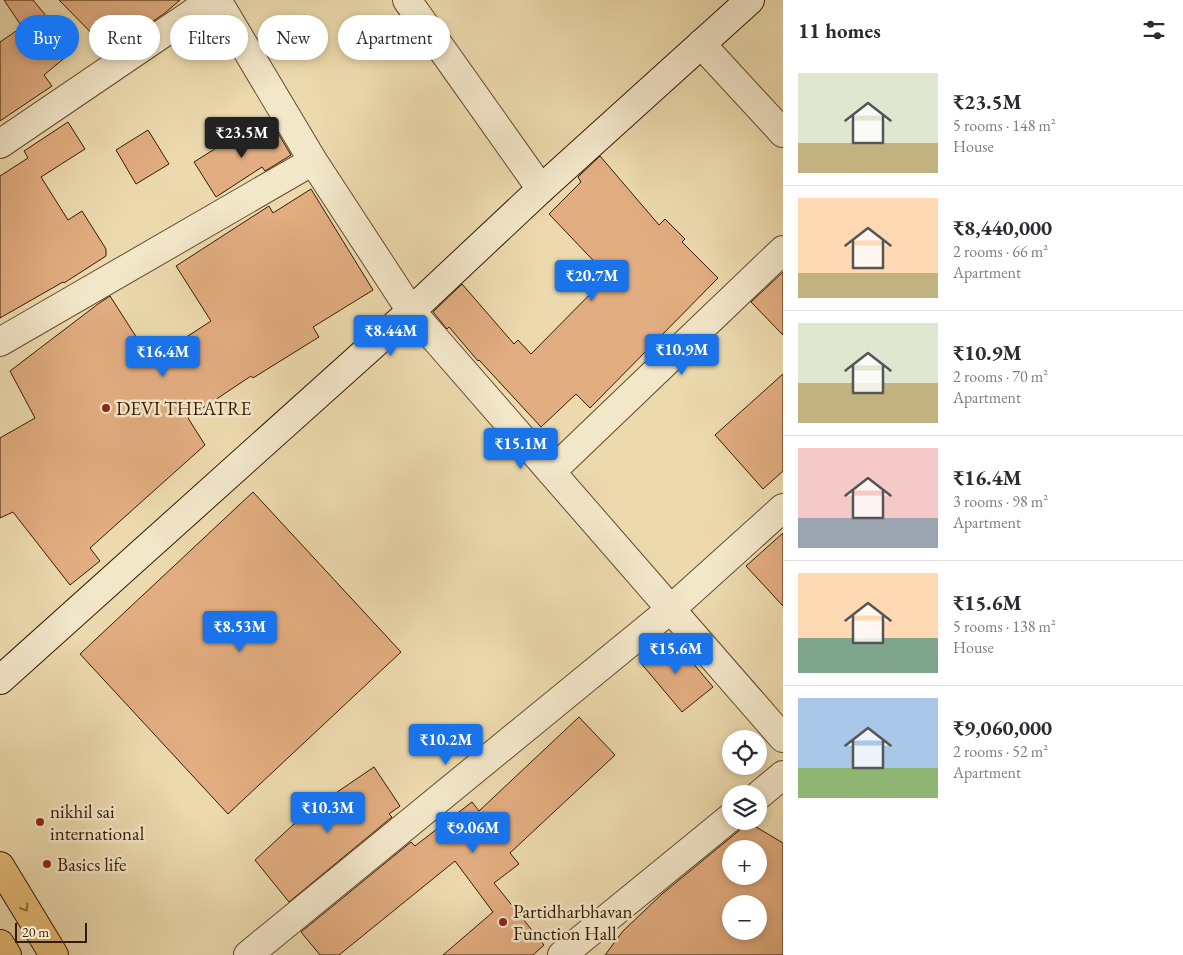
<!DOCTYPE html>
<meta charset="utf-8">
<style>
body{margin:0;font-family:"EB Garamond",serif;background:#f2f2f3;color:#2b2b33;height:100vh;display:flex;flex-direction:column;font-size:19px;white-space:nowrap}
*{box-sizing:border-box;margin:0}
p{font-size:16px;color:#7c7c81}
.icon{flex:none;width:28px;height:28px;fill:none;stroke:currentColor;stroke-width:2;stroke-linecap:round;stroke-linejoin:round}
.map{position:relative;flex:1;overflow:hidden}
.panel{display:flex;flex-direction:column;background:#fff;width:400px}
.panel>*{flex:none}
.guide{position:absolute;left:15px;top:15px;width:475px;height:45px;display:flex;gap:10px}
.buttons{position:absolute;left:722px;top:730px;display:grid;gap:10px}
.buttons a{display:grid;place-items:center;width:45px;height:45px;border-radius:50%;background:#fff;box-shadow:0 2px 8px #0003;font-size:25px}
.scale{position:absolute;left:15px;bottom:12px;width:72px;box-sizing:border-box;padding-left:5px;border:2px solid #351b00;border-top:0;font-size:14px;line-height:18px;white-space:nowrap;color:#351b00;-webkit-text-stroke:4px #f3e7ca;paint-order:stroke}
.price{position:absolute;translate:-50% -42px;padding:0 11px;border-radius:5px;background:#1a73e8;color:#fff;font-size:16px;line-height:32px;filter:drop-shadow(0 1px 2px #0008)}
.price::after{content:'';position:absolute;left:50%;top:30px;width:15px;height:11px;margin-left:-8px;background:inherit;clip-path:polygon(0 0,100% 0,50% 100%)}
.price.current{background:#222;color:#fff}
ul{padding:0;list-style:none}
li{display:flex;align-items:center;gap:15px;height:125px;padding:0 15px}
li+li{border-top:1px solid #e1e1e2}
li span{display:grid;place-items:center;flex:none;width:140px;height:100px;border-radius:0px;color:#555}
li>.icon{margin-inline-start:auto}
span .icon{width:60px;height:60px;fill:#fffc;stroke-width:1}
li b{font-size:21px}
h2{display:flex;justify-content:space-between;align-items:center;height:60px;padding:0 15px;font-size:21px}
.pill{padding:0 18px;border-radius:22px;background:#fff;box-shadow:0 2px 8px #0003;font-size:18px;line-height:45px}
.pill.current{background:#1a73e8;color:#fff}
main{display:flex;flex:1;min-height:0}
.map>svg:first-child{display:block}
.building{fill:#e2ad80;stroke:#351b00;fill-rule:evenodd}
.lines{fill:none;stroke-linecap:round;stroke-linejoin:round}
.street-casing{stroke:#634b2c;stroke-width:30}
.secondary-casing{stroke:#351b00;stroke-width:30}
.primary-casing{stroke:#351b00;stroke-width:30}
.street{stroke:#f3e7ca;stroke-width:28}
.secondary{stroke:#f3e7ca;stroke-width:28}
.primary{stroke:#e6bd77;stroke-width:28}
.oneway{stroke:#8e6c3c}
.poi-dot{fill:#8f2418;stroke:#f3e7ca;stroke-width:2}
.labels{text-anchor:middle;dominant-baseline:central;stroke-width:5;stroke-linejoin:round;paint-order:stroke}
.poi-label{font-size:19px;fill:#351b00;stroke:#f3e7ca;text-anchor:start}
</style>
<main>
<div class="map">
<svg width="783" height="955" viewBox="0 0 783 955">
<rect width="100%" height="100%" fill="#ecdaae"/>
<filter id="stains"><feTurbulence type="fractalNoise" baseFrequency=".004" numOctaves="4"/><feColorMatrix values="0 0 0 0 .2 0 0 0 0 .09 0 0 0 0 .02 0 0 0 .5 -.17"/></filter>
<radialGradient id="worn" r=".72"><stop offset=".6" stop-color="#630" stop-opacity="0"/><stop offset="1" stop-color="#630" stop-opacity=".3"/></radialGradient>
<!-- building -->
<path class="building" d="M4,0h29l41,50 -30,25 8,11 -52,35v-79l22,-15z
M59,0h121l-15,13 -56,38z
M68,122l17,27 -44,28 27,43 14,-9 24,38v7l-42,27 -1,-1 -63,36v-142l28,-18 -4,-7z
M272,123l19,32 -26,16 -3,-4 -46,30 -22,-35 35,-22 4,6z
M148,130l21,34 -33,20 -20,-34z
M600,156l59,69 6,-6 20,20 -3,3 36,36 -128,130 -14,-14 -35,33 -62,-67 -1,1 -29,-34 -2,2 -14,-17 29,-28 52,60 4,-4 13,14 77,-78 -59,-62 32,-32 -3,-5z
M311,189l62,101 -60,37 6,10 -66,41 -2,-2 -63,42 17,27 -115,103 10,13 -30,24 -57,-73 -13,6v-80l35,-20 -25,-47 88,-67 12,-8 41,64 60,-39 -35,-55 93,-60 4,7z
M783,272v63l-32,-33z
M783,374v97l-20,18 -48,-54z
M253,492l148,160 -173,162 -148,-160z
M783,533v73l-37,-40z
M671,637l42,50 -31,25 -42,-50z
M579,717l36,38 -105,98 9,11 -25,19 50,62 -11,10h-90l50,-43 -38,-51 -116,94h-19l-19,-23 110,-90 4,4 57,-44 7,9z
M374,767l26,39 -11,8 3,3 -103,85 -34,-42 39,-36 33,-25z
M746,821l37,22v112h-178l18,-24 39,-37 79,-65zM731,849h28v27h-28zM731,904h28v27h-28z"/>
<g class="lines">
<!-- street casing -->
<g class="street-casing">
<path id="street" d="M407,0l134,189
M701,44l82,89
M0,144l212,-144
M313,161l98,150 372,427
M0,342l313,-181 -96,-161
M551,472l232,-222
M759,795l24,-20
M248,955l423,-346 112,-101
M562,955l169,-138"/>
</g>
<!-- secondary casing -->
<g class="secondary-casing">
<path id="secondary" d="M0,680l411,-369 130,-122 209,-189"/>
</g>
<!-- primary casing -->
<g class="primary-casing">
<path id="primary" d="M0,866l54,89
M0,944l7,11"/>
</g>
<!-- street -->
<use href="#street" class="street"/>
<!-- secondary -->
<use href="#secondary" class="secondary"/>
<!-- primary -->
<use href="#primary" class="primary"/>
</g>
<!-- one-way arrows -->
<defs><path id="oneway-chevron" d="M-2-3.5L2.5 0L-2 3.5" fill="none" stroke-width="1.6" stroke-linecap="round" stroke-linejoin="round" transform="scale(1.25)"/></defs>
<use class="oneway" href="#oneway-chevron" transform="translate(25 908) rotate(59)"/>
<!-- markers -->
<g class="poi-dot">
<circle cx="106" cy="408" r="5"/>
<circle cx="40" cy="822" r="5"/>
<circle cx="47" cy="864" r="5"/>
<circle cx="503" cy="922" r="5"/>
</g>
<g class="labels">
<!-- poi labels -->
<g class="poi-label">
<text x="116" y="408">DEVI THEATRE</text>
<text x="50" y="811">nikhil sai<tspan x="50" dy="22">international</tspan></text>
<text x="57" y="864">Basics life</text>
<text x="513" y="911">Partidharbhavan<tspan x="513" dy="22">Function Hall</tspan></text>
</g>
</g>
<rect width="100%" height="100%" filter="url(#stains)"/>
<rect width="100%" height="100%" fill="url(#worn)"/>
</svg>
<div class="buttons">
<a><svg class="icon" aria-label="locate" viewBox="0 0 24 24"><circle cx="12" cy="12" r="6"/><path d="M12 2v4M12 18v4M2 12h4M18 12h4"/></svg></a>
<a><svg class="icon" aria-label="layers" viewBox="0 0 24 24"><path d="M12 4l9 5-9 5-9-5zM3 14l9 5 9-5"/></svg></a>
<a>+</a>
<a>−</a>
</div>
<div class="scale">20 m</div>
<b class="price current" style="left:242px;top:159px">₹23.5M</b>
<b class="price" style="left:592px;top:302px">₹20.7M</b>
<b class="price" style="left:391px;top:357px">₹8.44M</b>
<b class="price" style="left:682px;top:376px">₹10.9M</b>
<b class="price" style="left:163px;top:378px">₹16.4M</b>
<b class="price" style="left:521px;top:470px">₹15.1M</b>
<b class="price" style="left:240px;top:653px">₹8.53M</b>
<b class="price" style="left:676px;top:675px">₹15.6M</b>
<b class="price" style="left:446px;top:766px">₹10.2M</b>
<b class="price" style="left:328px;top:834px">₹10.3M</b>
<b class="price" style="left:473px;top:854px">₹9.06M</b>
<div class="guide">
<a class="pill current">Buy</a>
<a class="pill">Rent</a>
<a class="pill">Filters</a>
<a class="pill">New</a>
<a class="pill">Apartment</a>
</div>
</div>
<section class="panel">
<h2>11 homes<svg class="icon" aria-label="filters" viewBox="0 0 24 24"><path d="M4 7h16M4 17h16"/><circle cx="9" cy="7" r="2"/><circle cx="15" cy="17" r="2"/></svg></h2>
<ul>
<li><span style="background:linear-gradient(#dfe7d0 70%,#c2b280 0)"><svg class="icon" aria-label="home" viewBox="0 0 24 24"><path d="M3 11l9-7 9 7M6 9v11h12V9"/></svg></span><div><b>₹23.5M</b><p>5 rooms · 148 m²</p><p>House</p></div></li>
<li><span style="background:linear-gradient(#ffd9b3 75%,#c2b280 0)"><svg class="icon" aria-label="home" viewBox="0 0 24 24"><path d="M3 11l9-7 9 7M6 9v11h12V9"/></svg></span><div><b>₹8,440,000</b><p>2 rooms · 66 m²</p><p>Apartment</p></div></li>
<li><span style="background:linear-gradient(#dfe7d0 60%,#c2b280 0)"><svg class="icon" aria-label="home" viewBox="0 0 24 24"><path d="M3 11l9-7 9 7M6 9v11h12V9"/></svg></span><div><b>₹10.9M</b><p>2 rooms · 70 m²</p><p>Apartment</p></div></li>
<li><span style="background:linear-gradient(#f6c9c9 70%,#9aa5b1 0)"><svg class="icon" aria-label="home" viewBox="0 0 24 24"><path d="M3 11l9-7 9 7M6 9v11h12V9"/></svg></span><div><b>₹16.4M</b><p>3 rooms · 98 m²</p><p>Apartment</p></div></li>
<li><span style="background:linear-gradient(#ffd9b3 65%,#7fa58c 0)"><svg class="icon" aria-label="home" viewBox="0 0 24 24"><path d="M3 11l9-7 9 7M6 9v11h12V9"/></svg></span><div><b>₹15.6M</b><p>5 rooms · 138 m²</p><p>House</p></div></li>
<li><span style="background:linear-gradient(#a9c7e8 70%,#8fb573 0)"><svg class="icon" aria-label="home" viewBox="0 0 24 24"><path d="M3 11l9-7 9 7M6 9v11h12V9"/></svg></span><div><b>₹9,060,000</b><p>2 rooms · 52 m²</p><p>Apartment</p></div></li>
</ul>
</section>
</main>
